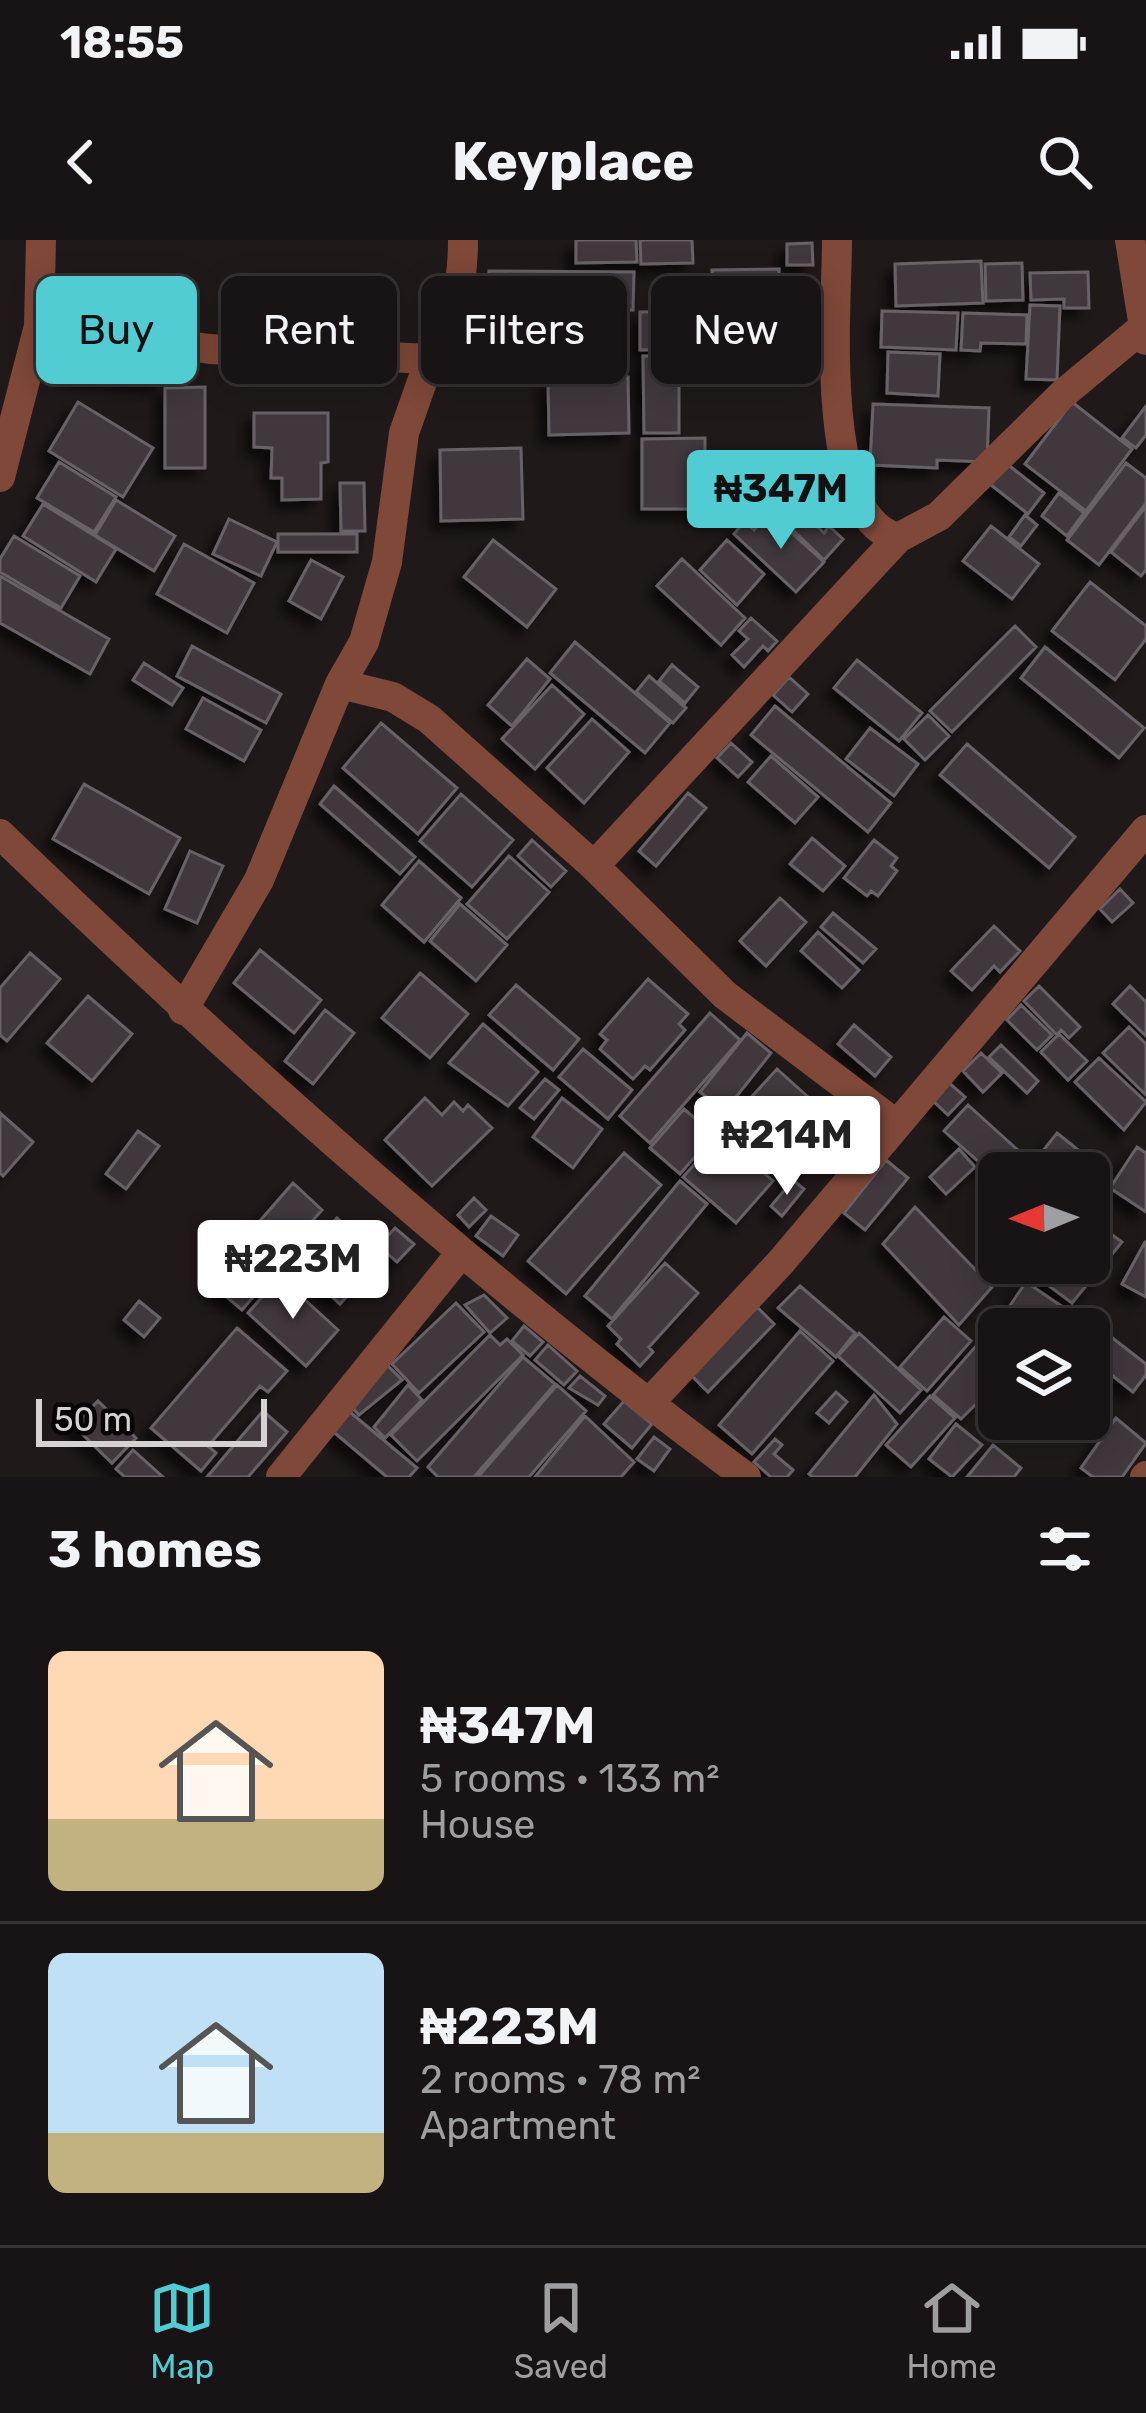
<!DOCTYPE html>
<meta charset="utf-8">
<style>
body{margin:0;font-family:Rubik,sans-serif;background:#252022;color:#f1f3f6;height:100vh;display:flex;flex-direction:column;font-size:45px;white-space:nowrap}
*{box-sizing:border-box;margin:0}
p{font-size:39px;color:#9f9ea0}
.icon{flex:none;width:66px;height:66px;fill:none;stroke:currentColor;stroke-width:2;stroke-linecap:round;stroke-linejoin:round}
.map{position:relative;height:1237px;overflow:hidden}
.drawer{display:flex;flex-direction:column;background:#181314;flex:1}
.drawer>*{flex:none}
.banner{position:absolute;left:36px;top:36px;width:1074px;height:108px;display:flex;gap:24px}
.needle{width:78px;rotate:269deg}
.fabs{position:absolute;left:978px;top:912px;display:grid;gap:24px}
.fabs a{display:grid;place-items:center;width:132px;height:132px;border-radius:18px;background:#181314;box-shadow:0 6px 30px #0003,0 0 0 3px #363234;font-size:60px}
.scale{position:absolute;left:36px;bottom:30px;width:231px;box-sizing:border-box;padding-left:12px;border:6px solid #d6d1d2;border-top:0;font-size:33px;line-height:42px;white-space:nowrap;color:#d6d1d2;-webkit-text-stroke:9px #080506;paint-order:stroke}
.price{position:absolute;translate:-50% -102px;padding:0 27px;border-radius:12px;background:#fff;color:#222;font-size:39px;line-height:78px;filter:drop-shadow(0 3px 6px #0008)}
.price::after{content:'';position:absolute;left:50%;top:72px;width:36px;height:27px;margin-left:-18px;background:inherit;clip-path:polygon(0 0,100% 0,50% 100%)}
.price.current{background:#51ccd3;color:#111}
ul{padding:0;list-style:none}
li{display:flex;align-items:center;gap:36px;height:300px;padding:0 48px}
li+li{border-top:3px solid #363234}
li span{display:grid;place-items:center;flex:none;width:336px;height:240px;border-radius:18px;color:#555}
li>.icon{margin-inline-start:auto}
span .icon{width:144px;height:144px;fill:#fffc;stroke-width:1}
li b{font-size:51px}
h2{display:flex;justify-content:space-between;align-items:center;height:144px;padding:0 48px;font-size:51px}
.pill{padding:0 42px;border-radius:18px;background:#181314;box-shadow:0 6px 30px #0003,0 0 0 3px #363234;font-size:42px;line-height:108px}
.pill.current{background:#51ccd3;color:#111}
.status{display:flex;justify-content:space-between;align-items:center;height:84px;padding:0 60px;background:#181314;direction:ltr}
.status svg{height:33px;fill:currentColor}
header{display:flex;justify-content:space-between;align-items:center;height:156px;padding:0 48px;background:#181314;font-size:54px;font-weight:700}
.dock{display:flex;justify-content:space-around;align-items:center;height:168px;border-top:3px solid #363234;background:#181314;font-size:33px;color:#9f9ea0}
.dock a{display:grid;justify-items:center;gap:6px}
.dock .current{color:#51ccd3}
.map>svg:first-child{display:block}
.building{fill:#3f393e;stroke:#686267;stroke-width:3;filter:url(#shadow)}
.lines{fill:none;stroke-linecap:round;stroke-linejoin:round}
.minor{stroke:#7f4839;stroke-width:30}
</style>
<div class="status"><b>18:55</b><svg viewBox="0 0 49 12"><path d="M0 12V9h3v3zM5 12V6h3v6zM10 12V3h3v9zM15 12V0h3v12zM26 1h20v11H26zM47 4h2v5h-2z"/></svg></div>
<header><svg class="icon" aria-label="back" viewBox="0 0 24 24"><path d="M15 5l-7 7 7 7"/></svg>Keyplace<svg class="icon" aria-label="search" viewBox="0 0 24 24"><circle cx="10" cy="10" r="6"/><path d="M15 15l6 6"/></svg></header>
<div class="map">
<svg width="1146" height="1237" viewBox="0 0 1146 1237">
<defs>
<filter id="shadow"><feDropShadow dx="-9" dy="9" stdDeviation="6" flood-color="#0009"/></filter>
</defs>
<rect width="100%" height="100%" fill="#20191a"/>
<!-- building -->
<path class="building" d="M576,0h60l1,22 -61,1z
M640,0h52l1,23 -52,1z
M812,3l1,22h-26v-21z
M981,21l2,42 -87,3 -1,-42z
M1022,23l1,37 -37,1 -1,-37z
M779,29v37h-67v-36z
M489,31l145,1 -1,38h-145z
M1088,32l1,36h-25v-9l-33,1 -1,-27z
M135,50l1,31 -61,1 -1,-31z
M1030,65l30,1 -3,74 -31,-1z
M702,71v38l-62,1v-38z
M882,71l76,2 -2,37 -75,-3z
M573,72v43l-78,2 -2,-43z
M963,73l64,2 -1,29 -45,-1 -1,8 -19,-1z
M809,91l1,16 -29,1v-16z
M888,112l52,2 -2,42 -51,-3z
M70,113l94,9 -2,21 -94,-9z
M643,116h36v77h-35z
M628,137l1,56 -80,2 -1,-55z
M205,147v81h-40v-80z
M78,162l75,46 -30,49 -74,-46z
M1072,162l60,47 -46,62 -61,-47z
M873,164l116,4 -2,54 -50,-2v8l-67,-3z
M1146,166v29l-10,13 -14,-10z
M254,173h74v49l-7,1v36l-39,1v-22h-11l1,-30 -18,-1z
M705,198v71h-63v-70z
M521,208l2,71 -82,2 -1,-71z
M1002,220l42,33 -16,21 -42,-33z
M59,222l57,35 -22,35 -57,-34z
M1126,223l20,15v25l-47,62 -32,-25z
M340,243h24l1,48h-24z
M1059,253l25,20 -17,23 -25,-20z
M116,260l59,36 -21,35 -59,-36z
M43,264l73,45 -20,33 -73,-46z
M1146,266v64l-5,6 -30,-24z
M1025,275l12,10 -16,21 -12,-9z
M806,276l18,17 5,-7 14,13 -19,21 -31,-30z
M765,278l5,5 5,-5 49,44 -28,30 -62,-58 11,-13 9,9z
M229,279l48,23 -16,34 -48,-22z
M991,286l48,38 -27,35 -49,-38z
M278,294h79v18h-79z
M14,296l66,40 -19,32 -61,-36v-13z
M493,300l63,49 -29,38 -63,-50z
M727,300l37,34 -27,31 -37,-35z
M184,304l70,39 -27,50 -70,-39z
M682,319l63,59 -24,27 -64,-59z
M311,320l32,17 -22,42 -32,-18z
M0,336l109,63 -19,35 -90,-51z
M1090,342l56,44v13l-31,41 -63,-49z
M751,378l26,23 -9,10 -5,-5 -19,21 -12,-12 16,-16 -9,-8z
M1015,386l21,21 -84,85 -22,-21z
M575,402l95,81 -25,30 -95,-80z
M192,406l89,48 -15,29 -89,-47z
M1045,407l99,81 -25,30 -98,-80z
M527,419l23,20 -38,47 -24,-21z
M857,420l65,53 -23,28 -65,-53z
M144,423l39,25 -11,17 -39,-25z
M672,425l26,22 -13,16 -26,-22z
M649,436l37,32 -13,15 -37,-31z
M789,437l19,17 -16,18 -19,-17z
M552,445l32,29 -49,55 -33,-30z
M203,458l58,32 -17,31 -58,-32z
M775,466l116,97 -23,29 -117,-97z
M928,475l21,21 -24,24 -21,-21z
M592,479l37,33 -45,51 -37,-35z
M381,483l76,65 -39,46 -75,-66z
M870,488l48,36 -24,32 -48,-37z
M731,503l21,19 -14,15 -21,-19z
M967,504l108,93 -26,31 -109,-93z
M771,516l47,41 -23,26 -47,-41z
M84,544l96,54 -31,56 -96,-55z
M334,546l81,71 -15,17 -80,-70z
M688,553l18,15 -50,58 -17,-15z
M461,554l52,46 -41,47 -52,-46z
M812,598l33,28 -22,25 -33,-27z
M532,600l34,31 -15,16 -33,-31z
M874,600l23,18 -6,8 6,5 -19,25 -7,-5 -4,5 -23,-18z
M190,611l33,15 -26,57 -32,-14z
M509,616l40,36 -42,47 -40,-35z
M419,621l42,37 -37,44 -42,-37z
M1120,649l13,14 -21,19 -12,-13z
M780,658l26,24 -40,44 -26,-25z
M460,664l47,41 -31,36 -46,-40z
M833,673l43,36 -13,14 -42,-36z
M994,686l26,25 -20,21 -6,-6 -22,24 -21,-19z
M818,692l41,38 -17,18 -41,-37z
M260,710l61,50 -27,33 -60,-50z
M30,713l30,26 -53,62 -7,-6v-47z
M420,733l48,41 -38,44 -48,-40z
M648,739l40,35 -9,10 6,6 -35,40 -5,-4 -12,13 -33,-30 7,-9 -7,-6z
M516,745l63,54 -26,31 -64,-55z
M1039,746l41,41 -11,11 -8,-8 -4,5 -33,-34z
M1130,746l16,16v34l-33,-32z
M88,756l44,38 -40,47 -45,-38z
M1021,765l31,30 -15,15 -30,-30z
M325,770l29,23 -41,51 -28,-23z
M710,773l30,27 -90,103 -30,-27z
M483,784l55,48 -30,34 -59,-43z
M854,785l37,32 -16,19 -37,-32z
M1129,787l17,17v51l-43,-42z
M747,793l24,20 -46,58 -25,-19z
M1059,794l28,27 -19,19 -27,-28z
M1001,805l37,36 -11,12 -38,-36z
M583,809l49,41 -24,29 -49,-42z
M981,813l21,20 -19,19 -20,-21z
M1099,818l47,44 -22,28 -49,-48z
M777,829l60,54 -42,46 -60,-54z
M545,839l14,11 -25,29 -14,-11z
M947,841l18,16 -17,18 -17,-16z
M425,858l17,17 12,-13 9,9 5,-6 24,23 -60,58 -47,-46z
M562,858l40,31 -29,39 -40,-31z
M968,865l63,57 -10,11h-22v7l-55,-49z
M684,869l30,26 -34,39 -30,-26z
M0,873l33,29 -30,34 -3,-3z
M138,891l21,15 -33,43 -20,-15z
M1057,893l40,32 -8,10 -50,-2 -8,-7z
M721,895l52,46 -37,42 -53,-46z
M1137,907l9,6v59l-36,-24z
M959,909l16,18 -29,27 -16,-17z
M624,913l37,32 -95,109 -38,-33z
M886,920l22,18 -43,52 -21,-17z
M793,940l11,9 -22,27 -11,-10z
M680,941l27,23 -95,115 -27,-23z
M293,943l29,27 -42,47 -29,-26z
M474,958l12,12 -17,17 -11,-12z
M915,967l77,80 -33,38 -76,-81z
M491,976l27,19 -15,21 -27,-20z
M337,978l44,41 -41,45 -44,-41z
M1089,978l33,24 -50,61 -39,-29 8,-11h48z
M395,988l19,16 -17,18 -18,-16z
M1145,1002h1v55l-24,-13z
M243,1012l28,24 -29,34 -28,-24z
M665,1023l33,30 -49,54 4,5 -13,14 -23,-22 4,-5 -13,-13z
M280,1037l58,53 -32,36 -58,-53z
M1026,1042l41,28 -13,19h-55v25l-15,-10z
M800,1046l55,47 -19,24 -58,-49z
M484,1055l23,23 -17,15 -25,-28z
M139,1061l21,17 -16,19 -20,-17z
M456,1063l28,29 -65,61 -27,-29z
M757,1067l17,17 -66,68 -17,-17z
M1074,1068l72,56v11l-13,17 -44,-35v-28h-31z
M944,1077l27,24 -44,50 -27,-24z
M524,1086l19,16 -13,14 -18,-15z
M237,1088l50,43 -19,21 -8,-6 -52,60 8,7 -15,18 -50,-43z
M800,1091l33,30 -81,93 -33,-29z
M859,1093l62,57 -21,23 -62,-57z
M490,1095l10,10 7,-6 16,16 -106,106 -26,-26z
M548,1105l29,26 -13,14 -29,-25z
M976,1106l23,20v15l-38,38 -28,-24z
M523,1117l32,27 -81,93h-36l-10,-10z
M387,1125l15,15 -43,35 -12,-13z
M580,1136l25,20 -7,9 -29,-17z
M408,1145l14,15 -37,38 -11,-11z
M557,1145l29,26 -57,66h-51z
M836,1152l11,10 -18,21 -12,-10z
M874,1155l23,29 -42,53h-42l-4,-3z
M930,1156l25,22 -44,49 -25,-22z
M98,1161l38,37 -24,25 -38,-37z
M624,1161l28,23 -20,24 -28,-24z
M345,1168l72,60 -8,9h-22l-58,-49z
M263,1171l24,21 -39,45h-41z
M585,1176l49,46 -13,15h-86z
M1116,1178l30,25 -24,34h-29l-12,-9z
M956,1184l26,21 -30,32 -23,-18z
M654,1197l16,12 -16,22 -17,-12z
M775,1199l7,6 -8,9 19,16 -6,7h-16l-17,-15z
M993,1205l28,23 -7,9h-47z
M133,1210l30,27h-38l-9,-8z"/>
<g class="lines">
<!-- minor -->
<path class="minor" d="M837,0c0,68 -20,277 61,298
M1130,0l16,100
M39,86l171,23 220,10 -26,74 -17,129 -23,80 -24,42 -81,196 -76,130
M430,119c24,-41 33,-71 33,-119
M0,237l39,-151 2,-86
M340,444l53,13 36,22 165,147 304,-328 41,-22 124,-122 77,-64
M0,594c237,228 482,447 746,643
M594,626l131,129 172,130
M648,1164l133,-142 365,-432
M281,1237l180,-224
M1145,1237l1,-1"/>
</g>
</svg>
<div class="fabs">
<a><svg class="needle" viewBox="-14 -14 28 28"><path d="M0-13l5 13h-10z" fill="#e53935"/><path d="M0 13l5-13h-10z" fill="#9f9ea0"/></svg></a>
<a><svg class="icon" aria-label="layers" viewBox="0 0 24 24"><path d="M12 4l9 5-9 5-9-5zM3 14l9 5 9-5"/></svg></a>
</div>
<div class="scale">50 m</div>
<b class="price current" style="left:781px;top:312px">₦347M</b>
<b class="price" style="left:787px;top:958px">₦214M</b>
<b class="price" style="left:293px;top:1082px">₦223M</b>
<div class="banner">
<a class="pill current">Buy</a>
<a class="pill">Rent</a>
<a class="pill">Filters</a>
<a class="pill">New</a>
</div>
</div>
<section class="drawer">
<h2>3 homes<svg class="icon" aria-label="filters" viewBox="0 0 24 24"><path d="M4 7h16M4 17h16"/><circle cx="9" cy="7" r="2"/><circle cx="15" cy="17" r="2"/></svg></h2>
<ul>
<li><span style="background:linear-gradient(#ffd9b3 70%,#c2b280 0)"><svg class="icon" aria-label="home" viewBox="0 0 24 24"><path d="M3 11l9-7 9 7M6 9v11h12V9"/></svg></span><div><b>₦347M</b><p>5 rooms · 133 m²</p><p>House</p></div></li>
<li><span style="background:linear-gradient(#bfe0f5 75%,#c2b280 0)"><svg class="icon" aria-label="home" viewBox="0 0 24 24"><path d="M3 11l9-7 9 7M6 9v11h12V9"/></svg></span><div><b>₦223M</b><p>2 rooms · 78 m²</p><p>Apartment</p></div></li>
</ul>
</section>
<nav class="dock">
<a class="current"><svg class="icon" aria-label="map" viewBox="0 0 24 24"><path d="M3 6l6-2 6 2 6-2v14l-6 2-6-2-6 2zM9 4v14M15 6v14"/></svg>Map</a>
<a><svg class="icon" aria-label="saved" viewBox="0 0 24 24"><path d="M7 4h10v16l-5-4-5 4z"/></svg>Saved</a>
<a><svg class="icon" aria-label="home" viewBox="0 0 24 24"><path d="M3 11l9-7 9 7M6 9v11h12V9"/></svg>Home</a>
</nav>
